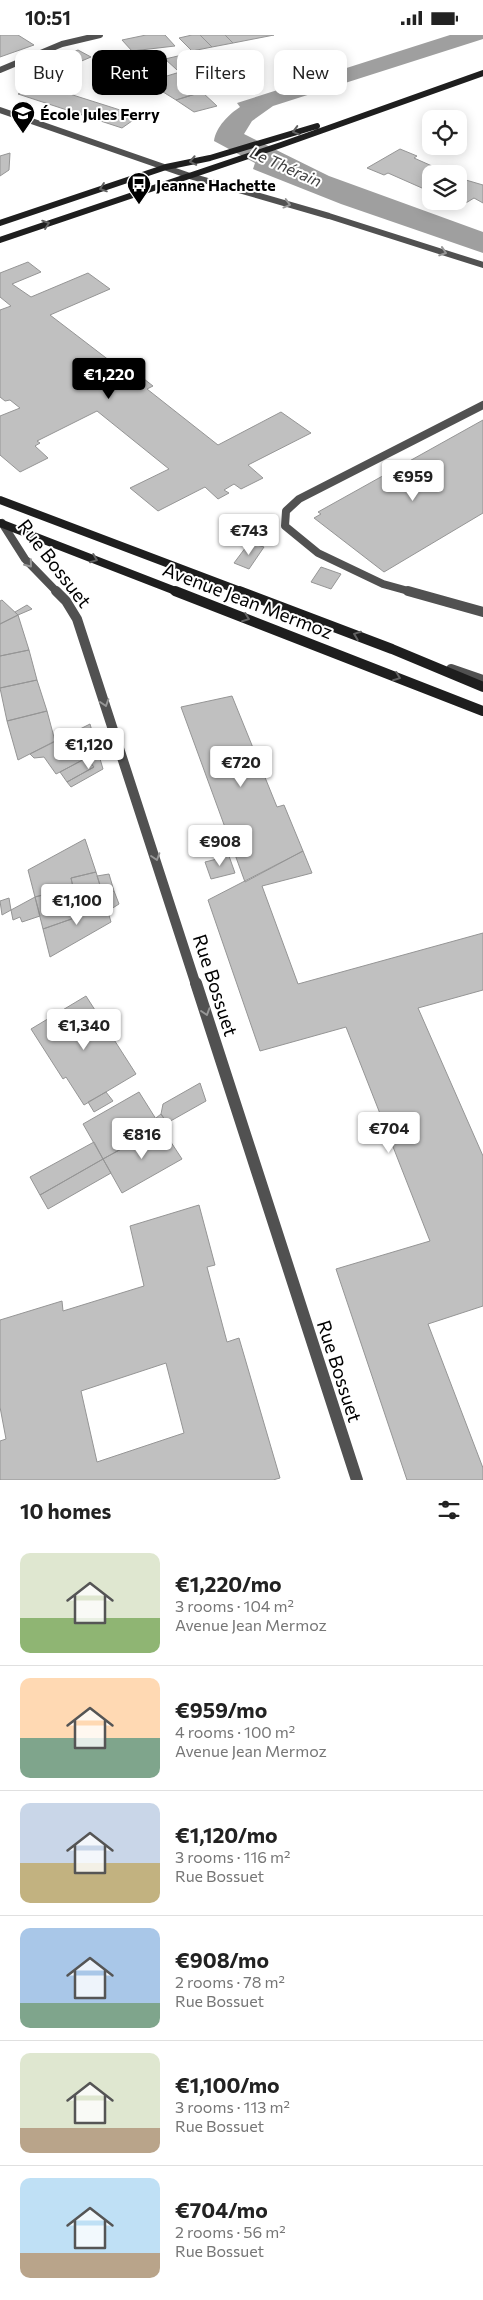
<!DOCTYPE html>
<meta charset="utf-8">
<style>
body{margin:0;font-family:Commissioner,sans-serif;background:#f2f2f2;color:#222;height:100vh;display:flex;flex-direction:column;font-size:19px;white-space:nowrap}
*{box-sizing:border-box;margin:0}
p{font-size:16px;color:#767676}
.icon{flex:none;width:28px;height:28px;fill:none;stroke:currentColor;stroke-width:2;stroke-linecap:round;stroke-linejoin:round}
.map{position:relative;height:1445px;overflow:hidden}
.drawer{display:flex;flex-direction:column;background:#fff;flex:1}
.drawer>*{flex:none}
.top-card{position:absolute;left:15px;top:15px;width:454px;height:45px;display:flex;gap:10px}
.controls{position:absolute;left:422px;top:75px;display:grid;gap:10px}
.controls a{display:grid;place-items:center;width:45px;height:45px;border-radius:10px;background:#fff;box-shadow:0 2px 12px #0003;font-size:25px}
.price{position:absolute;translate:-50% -42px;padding:0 11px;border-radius:5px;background:#fff;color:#222;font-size:16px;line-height:32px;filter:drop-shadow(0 1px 2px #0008)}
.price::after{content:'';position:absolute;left:50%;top:30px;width:15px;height:11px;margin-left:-8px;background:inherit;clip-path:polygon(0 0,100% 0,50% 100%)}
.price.current{background:#000;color:#fff}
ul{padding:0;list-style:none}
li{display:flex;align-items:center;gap:15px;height:125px;padding:0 20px}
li+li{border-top:1px solid #e0e0e0}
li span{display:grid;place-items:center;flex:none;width:140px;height:100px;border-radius:10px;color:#555}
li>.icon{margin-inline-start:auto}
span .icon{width:60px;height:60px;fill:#fffc;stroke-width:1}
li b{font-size:21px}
h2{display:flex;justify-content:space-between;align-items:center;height:60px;padding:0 20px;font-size:21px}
.pill{padding:0 18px;border-radius:10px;background:#fff;box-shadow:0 2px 12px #0003;font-size:18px;line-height:45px}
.pill.current{background:#000;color:#fff}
.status{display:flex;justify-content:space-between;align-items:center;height:35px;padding:0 25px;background:#fff;direction:ltr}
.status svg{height:14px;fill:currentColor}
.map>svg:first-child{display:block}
.water{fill:#9f9f9f}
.building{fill:#c0c0c0;stroke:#959595;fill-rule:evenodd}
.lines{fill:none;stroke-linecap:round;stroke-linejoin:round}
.service-far1{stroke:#515151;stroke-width:8}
.service{stroke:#515151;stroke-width:10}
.minor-far3{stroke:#515151;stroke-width:6}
.minor-far2{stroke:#515151;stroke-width:8}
.minor-far1{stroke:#515151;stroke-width:10}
.minor{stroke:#515151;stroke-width:12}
.secondary-far2{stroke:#1e1e1e;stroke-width:6}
.secondary-far1{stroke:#1e1e1e;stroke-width:8}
.secondary{stroke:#1e1e1e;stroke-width:10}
.oneway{stroke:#626262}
.oneway2{stroke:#979797}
.labels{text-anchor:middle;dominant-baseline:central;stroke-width:4;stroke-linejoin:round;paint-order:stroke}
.far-poi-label{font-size:16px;font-weight:bold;fill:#000;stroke:#fff;text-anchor:start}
.far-water-label{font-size:16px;font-style:italic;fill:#404040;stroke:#fff}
.street-label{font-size:19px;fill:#000;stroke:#fff}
</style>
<div class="status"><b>10:51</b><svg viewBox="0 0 49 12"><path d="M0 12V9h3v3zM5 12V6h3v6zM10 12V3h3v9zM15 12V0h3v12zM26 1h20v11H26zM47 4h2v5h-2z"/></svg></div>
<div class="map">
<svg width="483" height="1445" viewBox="0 0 483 1445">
<rect width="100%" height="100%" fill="#fff"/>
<!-- water -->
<path class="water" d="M450,0h33v4l-210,67 -21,15 -8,13 85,42 154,56v21l-142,-49 -88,-35 2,-6 -41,-22c2,-14 15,-27 26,-34l-3,-4z"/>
<!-- building -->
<path class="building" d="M0,0h18l16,10 -34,12z
M146,0h19l10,11 -43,5 -10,-11z
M192,0h8l12,12 -20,4 -13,-13z
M200,0h25l8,8 -21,4z
M225,0h49l-41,8z
M78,15l13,7 -47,20 -14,-6z
M191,18l4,5 24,26 -20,6 -34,-31z
M180,37l22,20 -26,8 -29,-18z
M35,48l104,33 -17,12 -104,-34z
M202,57l15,14 -23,6 -18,-12z
M400,114l17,7 -3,2 36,16h-19v18l-43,-19 -4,2 -17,-7z
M10,118l-1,17 -9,6v-20z
M459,143l24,7v18l-9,-5 -18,11 -15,-8h18z
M28,227l13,10 -29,12 19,13 57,-24 22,16 -60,26 64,49 7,-3 32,25 -6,3 71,56 63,-33 30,21 -63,32 15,13 -22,11 -7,-5 -10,6 5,3 -11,6 -13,-12 -47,24 -28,-23 39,-19 -72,-58 -60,30 3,2 -5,3 13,12 -28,14 -20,-17v-39l20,-8 -10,-8 -5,1 -5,-4v-87l11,-4 -11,-9v-24z
M483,385v93l-99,59 -70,-54 7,-4 -3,-2z
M249,508l15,4 -15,22 -15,-6z
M321,532l20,7 -10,15 -20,-7z
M2,565l16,15 -18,9v-23z
M27,570l5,4 -14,6 -3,-3z
M18,580l11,35 -29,6v-32z
M29,615l8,30 -37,8v-32z
M37,645l10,31 -40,10 -7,-33z
M232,661l45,111 7,-2 19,46 -58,31 -64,-175z
M47,676l8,30 -37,19 -11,-39z
M90,689l8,28 -38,20 -4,2 -12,-17 -10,1 -4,-4z
M98,717l5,17 -32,18 -4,-5 27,-15 -8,-9z
M86,723l8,9 -27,15 -7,-10z
M85,804l11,33 -25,6 2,9 -38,10 -7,-27z
M303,816l9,22 -50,13 36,98 185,-51v57l-65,18 65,148v150l-55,18 55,144v12h-76l-71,-211 94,-28 -84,-214 -86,24 -52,-151z
M229,821l6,17 -24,6 -6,-17z
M96,837l8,26 -26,6 2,12 -37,13 -8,-32 38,-10 -2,-9z
M109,839l5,17 -10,7 -7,-22z
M114,856l5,13 -11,7 -4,-13z
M35,862l5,19 -18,6 -2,-5 -7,3 -2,-10z
M9,863l2,12 -9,5 -2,-14z
M104,863l7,24 -61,35 -7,-28 37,-13 -2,-12z
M86,961l50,78 -52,31 -18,-28 -3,2 -32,-50z
M200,1048l6,18 -39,22 -6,-9 2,-10z
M106,1057l7,9 -19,11 -6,-10z
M139,1057l22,35 -58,32 -20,-35z
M161,1079l6,9 -6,4 -5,-9z
M161,1092l21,32 -60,34 -19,-34z
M94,1107l9,17 -63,36 -10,-18z
M103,1124l8,14 -63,36 -8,-14z
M199,1170l16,60 -8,2 20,75 12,-4 41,140 -7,2h-273v-39l6,-2 -6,-32v-87l62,-19 1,10 81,-25 -14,-60zM166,1328l18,70 -87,29 -16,-71z"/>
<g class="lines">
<!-- service-far1 -->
<path class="service-far1" d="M412,557l-29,-8 -65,-31 -33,-27 1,-15 13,-12 184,-94"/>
<!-- service -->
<path class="service" d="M408,556l75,21"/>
<!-- minor-far3 -->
<path class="minor-far3" d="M0,35l62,-26 38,-9
M0,75l190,66 139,40 154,49"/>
<!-- minor-far2 -->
<path class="minor-far2" d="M2,488l23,36 32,33"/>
<!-- minor-far1 -->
<path class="minor-far1" d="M56,556l10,10 11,18 119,366
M451,634l32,11"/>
<!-- minor -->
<path class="minor" d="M196,948l161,497"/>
<!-- secondary-far2 -->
<path class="secondary-far2" d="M0,188l166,-56 44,-9 107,-32
M0,205l281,-95 202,-72"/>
<!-- secondary-far1 -->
<path class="secondary-far1" d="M0,465l243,92
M0,488l178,69"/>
<!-- secondary -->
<path class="secondary" d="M175,556l308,120
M239,556l153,58 91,38"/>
</g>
<!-- one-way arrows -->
<defs><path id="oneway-chevron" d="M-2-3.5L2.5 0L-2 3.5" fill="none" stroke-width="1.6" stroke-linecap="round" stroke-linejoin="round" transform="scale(1.25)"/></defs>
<g class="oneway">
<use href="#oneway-chevron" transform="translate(296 96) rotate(165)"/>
<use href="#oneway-chevron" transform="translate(193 126) rotate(169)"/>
<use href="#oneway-chevron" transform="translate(103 153) rotate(161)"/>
<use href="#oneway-chevron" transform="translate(46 189) rotate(-19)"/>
<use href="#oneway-chevron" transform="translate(94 524) rotate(21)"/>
<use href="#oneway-chevron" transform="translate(246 583) rotate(21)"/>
<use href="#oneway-chevron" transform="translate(357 600) rotate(-159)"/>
<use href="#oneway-chevron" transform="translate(397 642) rotate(21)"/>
</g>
<g class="oneway2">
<use href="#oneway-chevron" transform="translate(287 169) rotate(15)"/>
<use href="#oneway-chevron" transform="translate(443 217) rotate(18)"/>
<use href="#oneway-chevron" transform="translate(29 529) rotate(51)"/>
<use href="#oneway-chevron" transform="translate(105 668) rotate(72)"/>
<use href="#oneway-chevron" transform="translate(156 822) rotate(72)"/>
<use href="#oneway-chevron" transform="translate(206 977) rotate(72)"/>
</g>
<!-- icons -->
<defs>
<g id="school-pin" transform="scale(1.25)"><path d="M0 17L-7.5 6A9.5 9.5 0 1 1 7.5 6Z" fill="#000" stroke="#fff"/><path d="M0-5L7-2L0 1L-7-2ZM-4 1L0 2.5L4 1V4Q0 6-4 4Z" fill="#fff"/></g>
<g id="bus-pin" transform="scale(1.25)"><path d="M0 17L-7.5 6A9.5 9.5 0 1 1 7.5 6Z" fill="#000" stroke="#fff"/><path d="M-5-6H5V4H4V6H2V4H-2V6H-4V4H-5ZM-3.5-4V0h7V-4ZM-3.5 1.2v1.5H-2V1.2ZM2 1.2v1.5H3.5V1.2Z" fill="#fff"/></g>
</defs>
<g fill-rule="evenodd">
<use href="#school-pin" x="23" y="78"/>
<use href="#bus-pin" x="139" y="149"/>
</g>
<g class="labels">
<!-- far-poi labels -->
<g class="far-poi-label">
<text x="40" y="78">École Jules Ferry</text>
<text x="156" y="149">Jeanne Hachette</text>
</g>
<!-- far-water labels -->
<g class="far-water-label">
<text transform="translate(286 131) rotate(24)">Le Thérain</text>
</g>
<!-- street labels -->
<g class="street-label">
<text transform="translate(55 528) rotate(52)">Rue Bossuet</text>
<text transform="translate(248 565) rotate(21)">Avenue Jean Mermoz</text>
<text transform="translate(216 950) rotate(72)">Rue Bossuet</text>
<text transform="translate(340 1336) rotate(72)">Rue Bossuet</text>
</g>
</g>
</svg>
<div class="controls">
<a><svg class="icon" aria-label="locate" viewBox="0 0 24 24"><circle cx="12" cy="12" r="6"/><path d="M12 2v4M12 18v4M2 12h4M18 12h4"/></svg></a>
<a><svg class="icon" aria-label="layers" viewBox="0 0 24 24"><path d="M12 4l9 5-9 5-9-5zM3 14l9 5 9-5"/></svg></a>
</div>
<b class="price current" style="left:109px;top:365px">€1,220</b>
<b class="price" style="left:413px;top:467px">€959</b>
<b class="price" style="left:249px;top:521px">€743</b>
<b class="price" style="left:89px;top:735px">€1,120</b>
<b class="price" style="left:241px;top:753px">€720</b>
<b class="price" style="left:220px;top:832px">€908</b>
<b class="price" style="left:77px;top:891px">€1,100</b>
<b class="price" style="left:84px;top:1016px">€1,340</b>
<b class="price" style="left:389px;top:1119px">€704</b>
<b class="price" style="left:142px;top:1125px">€816</b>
<div class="top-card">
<a class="pill">Buy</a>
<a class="pill current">Rent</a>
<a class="pill">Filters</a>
<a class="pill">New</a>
</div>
</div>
<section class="drawer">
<h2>10 homes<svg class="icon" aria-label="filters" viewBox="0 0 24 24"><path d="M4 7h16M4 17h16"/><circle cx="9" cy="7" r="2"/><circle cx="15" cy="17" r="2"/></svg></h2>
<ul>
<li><span style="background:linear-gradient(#dfe7d0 65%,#8fb573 0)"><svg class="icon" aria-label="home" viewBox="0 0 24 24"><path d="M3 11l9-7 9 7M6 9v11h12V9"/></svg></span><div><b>€1,220/mo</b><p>3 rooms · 104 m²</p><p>Avenue Jean Mermoz</p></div></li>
<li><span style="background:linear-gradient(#ffd9b3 60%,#7fa58c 0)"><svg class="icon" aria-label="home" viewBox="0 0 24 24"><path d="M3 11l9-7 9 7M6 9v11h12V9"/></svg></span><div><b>€959/mo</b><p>4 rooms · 100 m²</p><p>Avenue Jean Mermoz</p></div></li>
<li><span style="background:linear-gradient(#c9d6e8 60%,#c2b280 0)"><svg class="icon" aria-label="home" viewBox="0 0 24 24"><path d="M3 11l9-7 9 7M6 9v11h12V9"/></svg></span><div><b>€1,120/mo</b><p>3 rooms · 116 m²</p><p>Rue Bossuet</p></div></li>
<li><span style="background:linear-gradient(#a9c7e8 75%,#7fa58c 0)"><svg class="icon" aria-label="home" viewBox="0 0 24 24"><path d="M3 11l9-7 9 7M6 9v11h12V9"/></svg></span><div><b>€908/mo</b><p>2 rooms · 78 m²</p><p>Rue Bossuet</p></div></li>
<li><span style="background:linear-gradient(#dfe7d0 75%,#b9a48a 0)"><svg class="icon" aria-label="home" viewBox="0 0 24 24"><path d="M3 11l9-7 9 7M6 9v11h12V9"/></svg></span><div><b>€1,100/mo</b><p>3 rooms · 113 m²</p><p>Rue Bossuet</p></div></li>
<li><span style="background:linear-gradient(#bfe0f5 75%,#b9a48a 0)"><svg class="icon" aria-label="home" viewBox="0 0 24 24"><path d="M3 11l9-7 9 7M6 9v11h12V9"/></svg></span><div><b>€704/mo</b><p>2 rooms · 56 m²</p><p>Rue Bossuet</p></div></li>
</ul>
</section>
